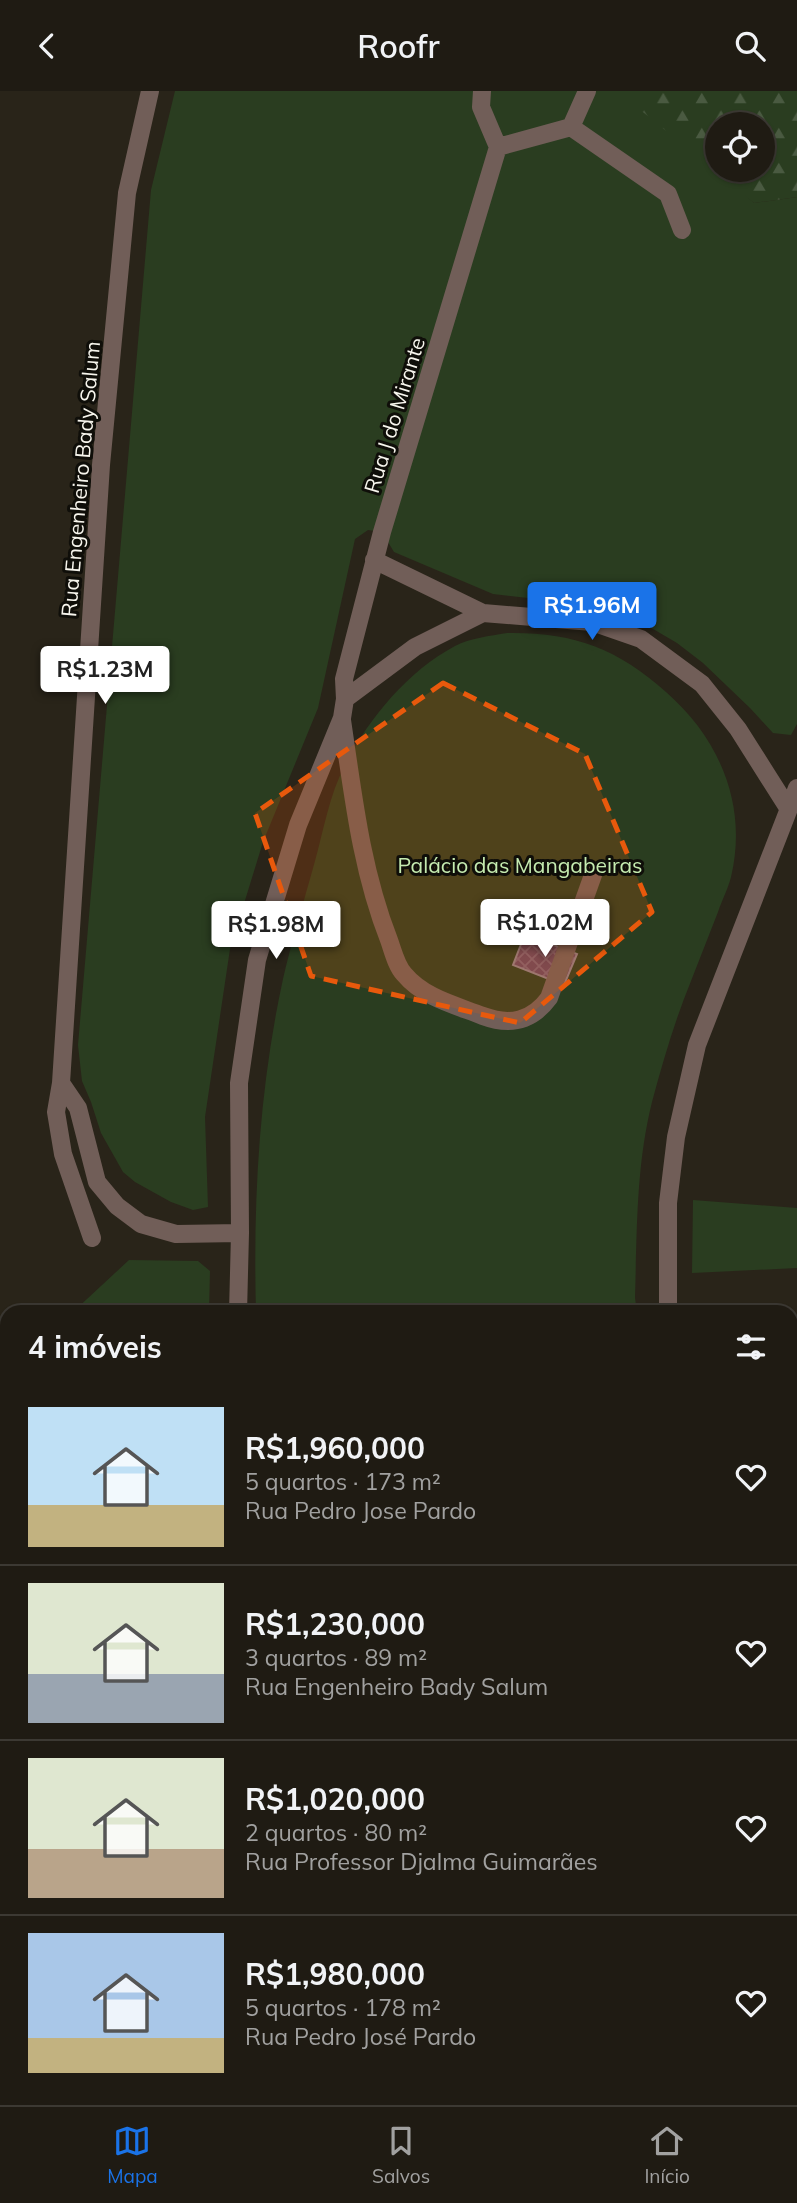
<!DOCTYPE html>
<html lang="pt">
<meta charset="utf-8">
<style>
body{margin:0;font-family:Mulish,sans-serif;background:#27241c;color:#f1f3f6;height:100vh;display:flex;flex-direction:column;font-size:26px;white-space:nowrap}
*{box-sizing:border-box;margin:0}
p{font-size:23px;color:#a1a1a0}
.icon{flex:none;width:38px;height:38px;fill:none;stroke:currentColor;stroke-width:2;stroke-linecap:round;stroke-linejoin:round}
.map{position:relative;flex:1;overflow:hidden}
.panel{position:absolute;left:0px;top:1214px;width:798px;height:800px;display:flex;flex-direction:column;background:#1f1b13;border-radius:21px 21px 0 0;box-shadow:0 2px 5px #0004,0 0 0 2px #3c3933}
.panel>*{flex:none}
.tools{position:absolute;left:705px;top:21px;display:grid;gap:14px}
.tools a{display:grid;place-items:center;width:70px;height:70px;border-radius:50%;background:#1f1b13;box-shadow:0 2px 5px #0004,0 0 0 2px #3c3933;font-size:35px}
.price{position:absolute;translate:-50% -60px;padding:0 16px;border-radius:7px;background:#fff;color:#222;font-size:23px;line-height:46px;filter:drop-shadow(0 2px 4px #0008)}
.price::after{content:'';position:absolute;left:50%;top:42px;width:21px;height:16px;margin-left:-10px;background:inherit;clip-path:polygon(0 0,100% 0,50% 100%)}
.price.on{background:#1a73e8;color:#fff}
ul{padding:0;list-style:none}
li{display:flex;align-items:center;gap:21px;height:175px;padding:0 28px}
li+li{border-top:2px solid #3c3933}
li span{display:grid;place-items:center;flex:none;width:196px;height:140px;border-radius:0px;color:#555}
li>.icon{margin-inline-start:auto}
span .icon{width:84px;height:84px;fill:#fffc;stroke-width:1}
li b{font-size:30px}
h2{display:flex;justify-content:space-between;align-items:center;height:84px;padding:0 28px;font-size:30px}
header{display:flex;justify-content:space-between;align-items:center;height:91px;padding:0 28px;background:#1f1b13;font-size:32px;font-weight:600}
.menu{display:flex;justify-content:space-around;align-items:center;height:98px;border-top:2px solid #3c3933;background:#1f1b13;font-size:19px;color:#a1a1a0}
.menu a{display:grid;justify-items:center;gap:4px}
.menu .on{color:#1a73e8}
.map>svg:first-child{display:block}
.green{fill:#2a3d20}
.forest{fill:url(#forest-firs);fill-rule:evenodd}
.building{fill:url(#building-cross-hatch);stroke:#8c7f88;stroke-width:2}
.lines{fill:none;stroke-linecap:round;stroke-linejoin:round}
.minor{stroke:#715e58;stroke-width:18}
.marked{fill:#e8590c;fill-opacity:0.2;stroke:#e8590c;stroke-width:5;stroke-dasharray:14 9;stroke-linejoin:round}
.labels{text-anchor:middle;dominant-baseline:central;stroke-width:6;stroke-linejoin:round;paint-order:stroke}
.street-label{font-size:21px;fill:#f7f5ed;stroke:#0f0e09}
.park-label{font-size:21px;fill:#c5ebb0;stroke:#0f0e09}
</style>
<header><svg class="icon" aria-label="back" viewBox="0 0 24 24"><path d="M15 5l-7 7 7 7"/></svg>Roofr<svg class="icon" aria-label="search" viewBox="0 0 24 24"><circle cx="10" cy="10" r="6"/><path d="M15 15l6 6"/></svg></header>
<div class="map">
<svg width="797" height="2014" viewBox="0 0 797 2014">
<defs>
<pattern id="forest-firs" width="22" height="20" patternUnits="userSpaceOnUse" patternTransform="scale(1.75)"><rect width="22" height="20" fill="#2a3d20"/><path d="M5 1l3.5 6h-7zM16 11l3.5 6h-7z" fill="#4a5a41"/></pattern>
<pattern id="building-cross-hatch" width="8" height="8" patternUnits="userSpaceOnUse" patternTransform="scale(1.75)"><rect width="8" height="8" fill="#68465e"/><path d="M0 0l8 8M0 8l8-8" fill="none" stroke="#7e6175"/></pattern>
</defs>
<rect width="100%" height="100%" fill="#292419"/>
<!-- green -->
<path class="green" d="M175,0h472l71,79 36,33 43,-6v527l-6,11 -18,-2 -23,-25 -47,-45 -26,-20 -29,-17 -29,-14 -38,-8 -88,-10 -99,-42 -12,-20 -14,-2 -13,9 -37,169 -55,134 -33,107 -25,168 3,90 -15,3 -22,-8 -36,-20 -12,-10 -22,-39 -10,-31 -9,-21 -4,-36 73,-855z
M507,542c66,-1 110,15 159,59 54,47 82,114 65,185 -3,12 -9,23 -13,35 -9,23 -18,46 -27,69 -16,39 -28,80 -39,121 -16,64 -15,130 -17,196l2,14 -381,1c-3,-112 3,-224 27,-334 9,-39 21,-78 32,-118 9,-32 14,-65 30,-96 24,-47 63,-94 110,-119 15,-8 35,-10 52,-13z
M693,1109l104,8v60l-105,5z
M129,1169l69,1 12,10 -1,41h-136z
M7,1237v573l-2,-3 -5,-273v-295z
M791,1632l6,12v370h-649l-2,-7h645z"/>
<!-- forest -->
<path class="forest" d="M633,0h164v106l-43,6 -116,-95zM718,33h45v46h-45z"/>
<!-- building -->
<path class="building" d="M525,843l52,20 -13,31 -51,-20z"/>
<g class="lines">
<!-- minor -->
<path class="minor" d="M150,0l-23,102 -26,272 -40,618 17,25 19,74 20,24 24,18 35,10 64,-1
M482,0l-1,16 17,40
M571,36l97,67 14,36
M498,56l73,-20 16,-36
M374,469l109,53
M345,608l70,-52 68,-34 109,9 49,17 61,45 36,45 50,79
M342,629c11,74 19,149 47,220 4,11 7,25 15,34 20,24 51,31 79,42 27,10 49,5 66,-18l44,-123
M61,992l-5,29 7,42 29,84
M238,1222l2,-80 -1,-150 18,-123 41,-135 44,-107 3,-19 -1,-20 38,-147 116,-385
M668,1222v-110l8,-66 21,-92 100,-257
M791,1566l6,12
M791,1893l6,-1
M791,1947l6,-6
M122,2007l2,7
M406,2007l1,7
M423,2007v7
M505,2014l10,-7
M544,2014l15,-7
M705,2014l9,-7"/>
</g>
<!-- marked area -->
<path class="marked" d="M443,592l142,71 67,158 -132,111 -209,-47 -56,-163z"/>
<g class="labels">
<!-- street labels -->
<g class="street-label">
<text transform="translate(394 324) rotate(-73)">Rua J do Mirante</text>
<text transform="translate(80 388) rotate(-85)">Rua Engenheiro Bady Salum</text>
</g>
<!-- park labels -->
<g class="park-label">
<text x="520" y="774">Palácio das Mangabeiras</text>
</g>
</g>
</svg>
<div class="tools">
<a><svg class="icon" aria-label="locate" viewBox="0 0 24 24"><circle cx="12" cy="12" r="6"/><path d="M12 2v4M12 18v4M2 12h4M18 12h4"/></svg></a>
</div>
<b class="price on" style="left:592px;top:551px">R$1.96M</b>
<b class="price" style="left:105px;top:615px">R$1.23M</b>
<b class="price" style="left:545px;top:868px">R$1.02M</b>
<b class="price" style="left:276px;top:870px">R$1.98M</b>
<section class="panel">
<h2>4 imóveis<svg class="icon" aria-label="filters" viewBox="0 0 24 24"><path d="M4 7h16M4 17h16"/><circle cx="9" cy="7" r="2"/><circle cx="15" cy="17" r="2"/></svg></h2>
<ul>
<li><span style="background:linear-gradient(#bfe0f5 70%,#c2b280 0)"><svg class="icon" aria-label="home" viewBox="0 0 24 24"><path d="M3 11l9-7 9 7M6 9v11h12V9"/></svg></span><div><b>R$1,960,000</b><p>5 quartos · 173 m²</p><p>Rua Pedro Jose Pardo</p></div><svg class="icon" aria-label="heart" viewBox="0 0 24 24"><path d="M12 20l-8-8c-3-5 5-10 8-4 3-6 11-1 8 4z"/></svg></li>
<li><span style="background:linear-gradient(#dfe7d0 65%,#9aa5b1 0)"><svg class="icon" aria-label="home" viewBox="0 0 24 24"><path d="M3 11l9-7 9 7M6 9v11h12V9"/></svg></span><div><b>R$1,230,000</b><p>3 quartos · 89 m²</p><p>Rua Engenheiro Bady Salum</p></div><svg class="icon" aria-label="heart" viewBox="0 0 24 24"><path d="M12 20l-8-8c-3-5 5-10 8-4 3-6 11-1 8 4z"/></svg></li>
<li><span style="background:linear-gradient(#dfe7d0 65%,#b9a48a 0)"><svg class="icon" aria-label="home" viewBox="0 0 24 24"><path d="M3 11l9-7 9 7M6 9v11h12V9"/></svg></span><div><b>R$1,020,000</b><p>2 quartos · 80 m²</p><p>Rua Professor Djalma Guimarães</p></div><svg class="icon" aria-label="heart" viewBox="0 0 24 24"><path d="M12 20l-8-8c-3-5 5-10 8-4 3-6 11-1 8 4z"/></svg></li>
<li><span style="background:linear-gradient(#a9c7e8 75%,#c2b280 0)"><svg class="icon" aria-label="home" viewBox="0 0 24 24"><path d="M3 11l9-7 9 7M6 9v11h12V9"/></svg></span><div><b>R$1,980,000</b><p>5 quartos · 178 m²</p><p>Rua Pedro José Pardo</p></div><svg class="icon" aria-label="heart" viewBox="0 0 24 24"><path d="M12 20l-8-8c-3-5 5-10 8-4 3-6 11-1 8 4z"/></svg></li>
</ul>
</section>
</div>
<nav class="menu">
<a class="on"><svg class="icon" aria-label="map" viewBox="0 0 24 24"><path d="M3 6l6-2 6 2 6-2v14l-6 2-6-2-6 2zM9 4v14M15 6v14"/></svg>Mapa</a>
<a><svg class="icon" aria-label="saved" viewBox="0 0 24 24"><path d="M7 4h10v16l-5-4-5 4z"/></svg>Salvos</a>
<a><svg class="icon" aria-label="home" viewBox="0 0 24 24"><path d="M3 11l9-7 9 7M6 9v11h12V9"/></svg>Início</a>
</nav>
